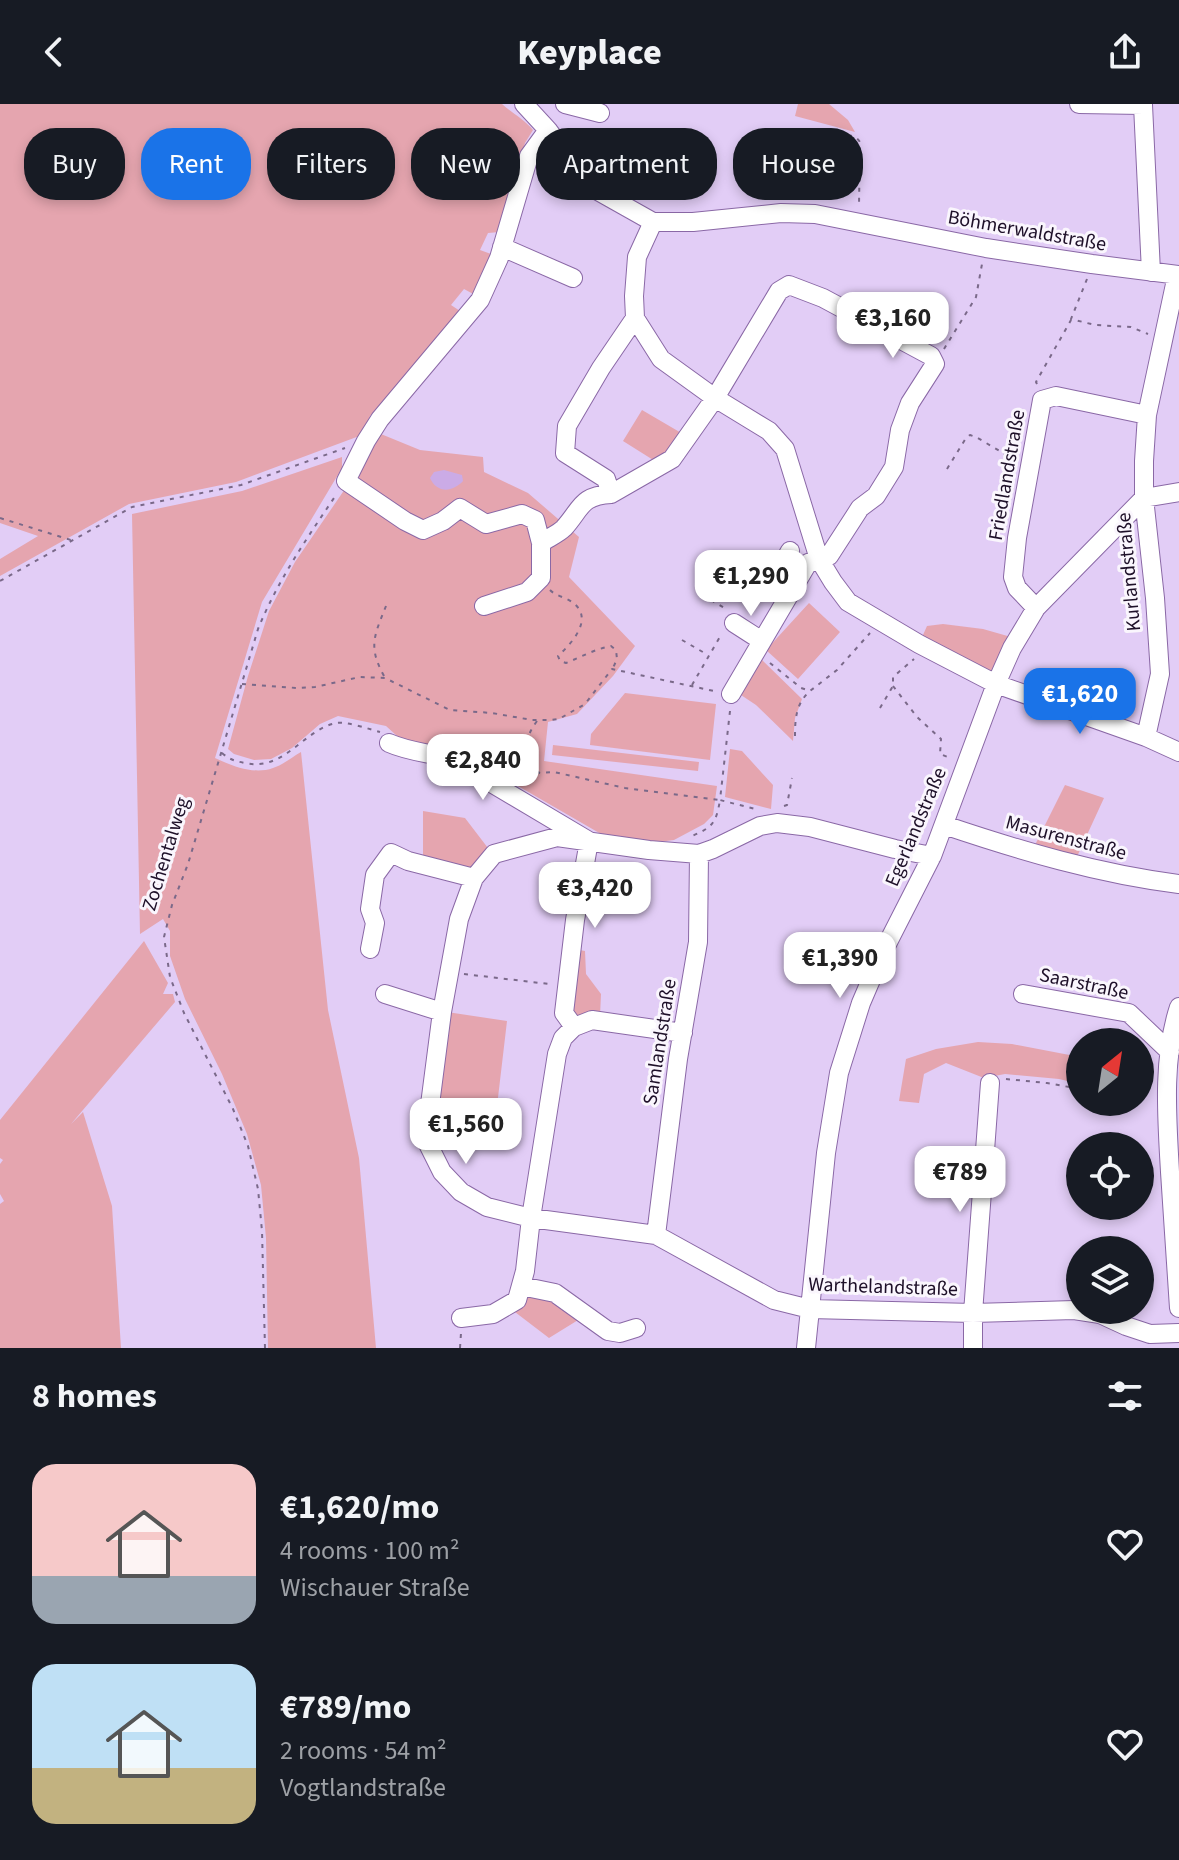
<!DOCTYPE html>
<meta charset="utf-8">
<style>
body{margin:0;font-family:"Source Sans 3",sans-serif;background:#20242c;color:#f1f3f6;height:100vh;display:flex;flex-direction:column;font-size:30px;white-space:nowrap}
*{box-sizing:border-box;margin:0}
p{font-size:26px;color:#9ea1a6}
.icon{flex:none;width:44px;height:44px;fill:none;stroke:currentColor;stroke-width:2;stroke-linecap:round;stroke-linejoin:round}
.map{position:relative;height:1244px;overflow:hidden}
.drawer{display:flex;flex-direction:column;background:#171b24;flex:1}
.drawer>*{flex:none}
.guide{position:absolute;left:24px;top:24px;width:1132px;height:72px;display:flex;gap:16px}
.needle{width:52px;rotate:30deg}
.tools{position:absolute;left:1066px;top:924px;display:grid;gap:16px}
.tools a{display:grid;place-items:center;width:88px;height:88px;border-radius:50%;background:#171b24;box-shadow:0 4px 12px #0003;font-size:40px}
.price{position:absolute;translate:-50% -68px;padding:0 18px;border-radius:16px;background:#fff;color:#222;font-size:26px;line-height:52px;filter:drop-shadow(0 2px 4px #0008)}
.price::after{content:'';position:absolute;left:50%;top:48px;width:24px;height:18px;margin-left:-12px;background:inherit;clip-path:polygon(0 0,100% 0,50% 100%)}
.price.on{background:#1a73e8;color:#fff}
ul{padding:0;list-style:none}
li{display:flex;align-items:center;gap:24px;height:200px;padding:0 32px}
li span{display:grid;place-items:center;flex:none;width:224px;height:160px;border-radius:24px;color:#555}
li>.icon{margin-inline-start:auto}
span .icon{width:96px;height:96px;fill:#fffc;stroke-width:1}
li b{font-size:34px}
h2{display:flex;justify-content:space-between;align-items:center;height:96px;padding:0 32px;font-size:34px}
.chip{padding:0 28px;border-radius:32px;background:#171b24;box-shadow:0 4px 12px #0003;font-size:28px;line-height:72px}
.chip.on{background:#1a73e8;color:#fff}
header{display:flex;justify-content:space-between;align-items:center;height:104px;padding:0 32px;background:#171b24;font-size:36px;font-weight:800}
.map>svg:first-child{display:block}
.green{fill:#e5a5af}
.water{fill:#cbabe6}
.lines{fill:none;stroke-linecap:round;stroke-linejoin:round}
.minor-casing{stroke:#8a68a6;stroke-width:20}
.path{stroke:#7a6989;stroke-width:2;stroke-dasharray:4 6;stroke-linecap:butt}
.minor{stroke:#fff;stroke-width:18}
.labels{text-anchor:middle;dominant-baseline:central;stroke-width:6;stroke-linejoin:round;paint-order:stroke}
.street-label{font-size:20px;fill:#1e1029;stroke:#faf6fd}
</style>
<header><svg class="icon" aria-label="back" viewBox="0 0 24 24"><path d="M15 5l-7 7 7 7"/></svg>Keyplace<svg class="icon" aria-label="share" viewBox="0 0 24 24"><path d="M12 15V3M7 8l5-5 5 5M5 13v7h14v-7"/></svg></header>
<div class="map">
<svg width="1179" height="1244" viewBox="0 0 1179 1244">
<rect width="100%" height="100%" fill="#e2cdf6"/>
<!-- green -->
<path class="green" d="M0,0h502c11,10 22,15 31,26l-8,13 -25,89 -12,1 -8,17 11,4 -16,41 -11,-6 -13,16 12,8 -41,44 -52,59 -8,19 -126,47 -107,22 -129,72v-17l38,-23 -38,-13z
M798,0h31l19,16 7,12 -60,-16z
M642,306l41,24 -25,29 -35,-22z
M376,328l44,18 63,7 1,15 44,21 51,44 -10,40 66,69 -22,30 -36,38 -29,8 -4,39 173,25 -4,29 -9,9 -30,16 -23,3 -50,-9 -142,-82 -52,-7 -21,-19 -48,-10 -18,8 -28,24 -21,11 -17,1 -20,-6 -6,-5 20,-73 21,-65 26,-49 52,-76z
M342,353v11l-80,134 -47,156c17,8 39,17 58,10 10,-3 19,-11 28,-16l27,258 31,148 17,190h-108l-2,-110 -5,-53 -14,-51 -25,-60 -37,-75 -15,-43v-25l-7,-12 -23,15 -8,-420 110,-23z
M809,499l31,29 -42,47 -32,-29z
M943,520l40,5 35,10 -22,45 -77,-40 8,-18z
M758,552l44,43 -7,19 -2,23 -37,-36 -18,-12z
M625,589l91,11 -6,56 -120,-15 1,-11z
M553,641l146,17 -1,9 -146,-16z
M730,645l12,2 31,34 -2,24 -46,-12z
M1065,681l39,13 -29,63 -42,-12z
M423,707l42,7 26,34 -18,22 -50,-15z
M144,837l24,42 -5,11h10l2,8 -104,122 12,-12 29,94 9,142h-121v-144l4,-3 -4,-7v-30l3,-4 -3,-2v-38z
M574,845l11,2 1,23 15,20 -1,22 -24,6 -9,-10z
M447,908l60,9 -10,85 -62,-9z
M978,938l34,2 68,13v27l-21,-5 -54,-5 -21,4 -38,-15 -22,11 -5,29 -20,-2 7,-42 30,-10z
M523,1185l30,7 30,21 -34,21 -38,-29z"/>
<!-- water -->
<path class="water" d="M444,366l18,5 1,6c-10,11 -26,13 -33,-3l4,-6z"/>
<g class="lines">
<!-- minor casing -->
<g class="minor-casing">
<path id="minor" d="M524,0l24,26 41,56 64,36h40l88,-9 34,1 171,34 106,16 87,11
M565,0l35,9
M1079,0l64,1 8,167
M653,118l-16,35 -3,39 1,22 26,41 54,39 54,33 16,18 34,110 14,23 15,20 71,42 77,40 150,53 33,15
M502,143l71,31
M635,214l-34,50 -34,58 -2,27 41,26 5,15 61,-35 43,-61 64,-107 10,-6 34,13 108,58 4,8 -25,39 -10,27 -6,37 -18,29 -16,12 -31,48 -21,7 -77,131
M541,439c7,-5 17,-9 23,-15 18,-20 16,-32 47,-34
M790,447l-17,30 18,11
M484,502l43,-14 14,-14v-35l-6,-23 -13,-6 -36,10 -26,-16 -17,13 -20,9 -18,-9 -59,-40 20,-40 14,-22 100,-119 19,-42 30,-102 19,-26
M1036,504l-19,-20 -4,-11 4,-39 25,-138 14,-4 91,19
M734,519l28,18
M1146,633l14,-63 -5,-76 -11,-100v-37l3,-46 30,-140
M389,639c20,9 42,10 62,16l138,82 -14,79 -11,93 10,14
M944,721c77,26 155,49 235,59
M932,752l-37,-7 -85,-22 -33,-4 -17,3 -47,23 -14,5 -50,-4 -92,-13 -63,17 -20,24 -15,41 -17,93 -14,108 -1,22 15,30 19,20 26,15 44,11 125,17 118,65 36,9 163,4 101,-3 26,4 26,12 24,8 29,-1
M370,845l5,-26 -5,-14 5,-34 16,-22 17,8 66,17
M385,890l57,18
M1023,890l106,19 41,39
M1179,903c-17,52 -12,111 -9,165 3,45 6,91 9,136
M656,1131l22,-176 20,-117 1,-88
M521,1182l34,7 53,38 12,2 16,-5
M461,1214l32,-4 24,-14 8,-29 6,-53 26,-164 6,-16 11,-11 18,-7 91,13
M806,1244l20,-195 13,-80 22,-70 21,-49 50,-98 64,-172 16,-36 24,-40 108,-110 35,-6
M973,1244v-35l17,-230"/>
</g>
<!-- path -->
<path class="path" d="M838,32c9,-1 17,-2 22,6l-1,63
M1087,175l-16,40 24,6 36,2 17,7
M944,245l32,-52 6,-33
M1037,280l-1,-2 35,-62
M947,365l19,-31 4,-3 6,2 39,23
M0,414l71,22
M0,477l132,-74 109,-22 104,-37
M550,486c6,6 15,7 22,12 23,16 0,41 -14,54l2,5 6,2c15,-6 29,-14 45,-17l5,4 1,9 -4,9
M711,496l15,9
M682,536l26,15
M770,559l31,25 9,3 27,-21 33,-37
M384,572c-16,-29 -10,-40 2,-70
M242,580l55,4 18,-1 45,-10 25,1 65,32 42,3 40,7h17l10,-1 26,-15 27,-35 102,22
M692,581l29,-50
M893,582l24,31 24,22 -1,15 10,4
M880,604l13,-22v-9l21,-18
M730,607l-10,89 35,9
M537,617c-11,15 -14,28 -11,46l14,6 14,-1 71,16 95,12c-4,23 -7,27 -28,36
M795,632c0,-17 1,-32 14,-44
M222,649c8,7 13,8 23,10 39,9 58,-33 91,-40 10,-2 33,6 44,9
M784,702l3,-1 5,-27
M464,870l85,10
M1006,975l41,4 33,6
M1140,986l11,-9
M265,1244l-3,-117 -4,-42 -10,-43 -15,-37 -49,-96 -14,-36 -6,-40 8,-32 16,-41 70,-235c20,-49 49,-91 78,-134
M460,1244l1,-15"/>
<!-- minor -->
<use href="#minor" class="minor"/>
</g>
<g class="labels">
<!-- street labels -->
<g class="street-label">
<text transform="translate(1027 127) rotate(10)">Böhmerwaldstraße</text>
<text transform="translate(1007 371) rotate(-80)">Friedlandstraße</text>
<text transform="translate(1129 468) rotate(-95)">Kurlandstraße</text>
<text transform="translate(916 723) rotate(-67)">Egerlandstraße</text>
<text transform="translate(1066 734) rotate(15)">Masurenstraße</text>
<text transform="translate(166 750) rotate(-73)">Zochentalweg</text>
<text transform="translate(1084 880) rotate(12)">Saarstraße</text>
<text transform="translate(660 938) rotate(-81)">Samlandstraße</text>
<text transform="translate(883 1183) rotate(2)">Warthelandstraße</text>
</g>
</g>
</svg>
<div class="tools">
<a><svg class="needle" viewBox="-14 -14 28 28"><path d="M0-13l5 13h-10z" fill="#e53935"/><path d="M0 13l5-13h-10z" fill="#9ea1a6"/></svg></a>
<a><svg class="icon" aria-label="locate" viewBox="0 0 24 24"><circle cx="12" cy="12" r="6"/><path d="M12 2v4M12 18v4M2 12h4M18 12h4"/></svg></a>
<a><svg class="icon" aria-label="layers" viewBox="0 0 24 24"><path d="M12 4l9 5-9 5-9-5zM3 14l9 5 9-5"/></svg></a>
</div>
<b class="price" style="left:893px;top:256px">€3,160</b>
<b class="price" style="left:751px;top:514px">€1,290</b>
<b class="price on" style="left:1080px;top:632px">€1,620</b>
<b class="price" style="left:483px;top:698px">€2,840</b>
<b class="price" style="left:595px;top:826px">€3,420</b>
<b class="price" style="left:840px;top:896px">€1,390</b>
<b class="price" style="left:466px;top:1062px">€1,560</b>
<b class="price" style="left:960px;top:1110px">€789</b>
<div class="guide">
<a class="chip">Buy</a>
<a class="chip on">Rent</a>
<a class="chip">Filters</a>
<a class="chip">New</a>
<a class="chip">Apartment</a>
<a class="chip">House</a>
</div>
</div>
<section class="drawer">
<h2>8 homes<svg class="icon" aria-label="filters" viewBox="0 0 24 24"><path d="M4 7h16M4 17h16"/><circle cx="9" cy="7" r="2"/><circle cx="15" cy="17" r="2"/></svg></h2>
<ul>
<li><span style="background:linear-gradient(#f6c9c9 70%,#9aa5b1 0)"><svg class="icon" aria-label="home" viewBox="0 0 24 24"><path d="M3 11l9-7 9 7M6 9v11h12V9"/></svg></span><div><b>€1,620/mo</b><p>4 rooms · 100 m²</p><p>Wischauer Straße</p></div><svg class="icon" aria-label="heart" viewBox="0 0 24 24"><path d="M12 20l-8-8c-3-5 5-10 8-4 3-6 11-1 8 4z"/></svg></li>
<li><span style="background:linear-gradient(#bfe0f5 65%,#c2b280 0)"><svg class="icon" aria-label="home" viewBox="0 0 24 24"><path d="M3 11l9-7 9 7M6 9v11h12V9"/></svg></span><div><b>€789/mo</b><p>2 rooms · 54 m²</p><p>Vogtlandstraße</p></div><svg class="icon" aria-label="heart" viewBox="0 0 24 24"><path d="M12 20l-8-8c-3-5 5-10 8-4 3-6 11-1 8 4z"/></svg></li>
</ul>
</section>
